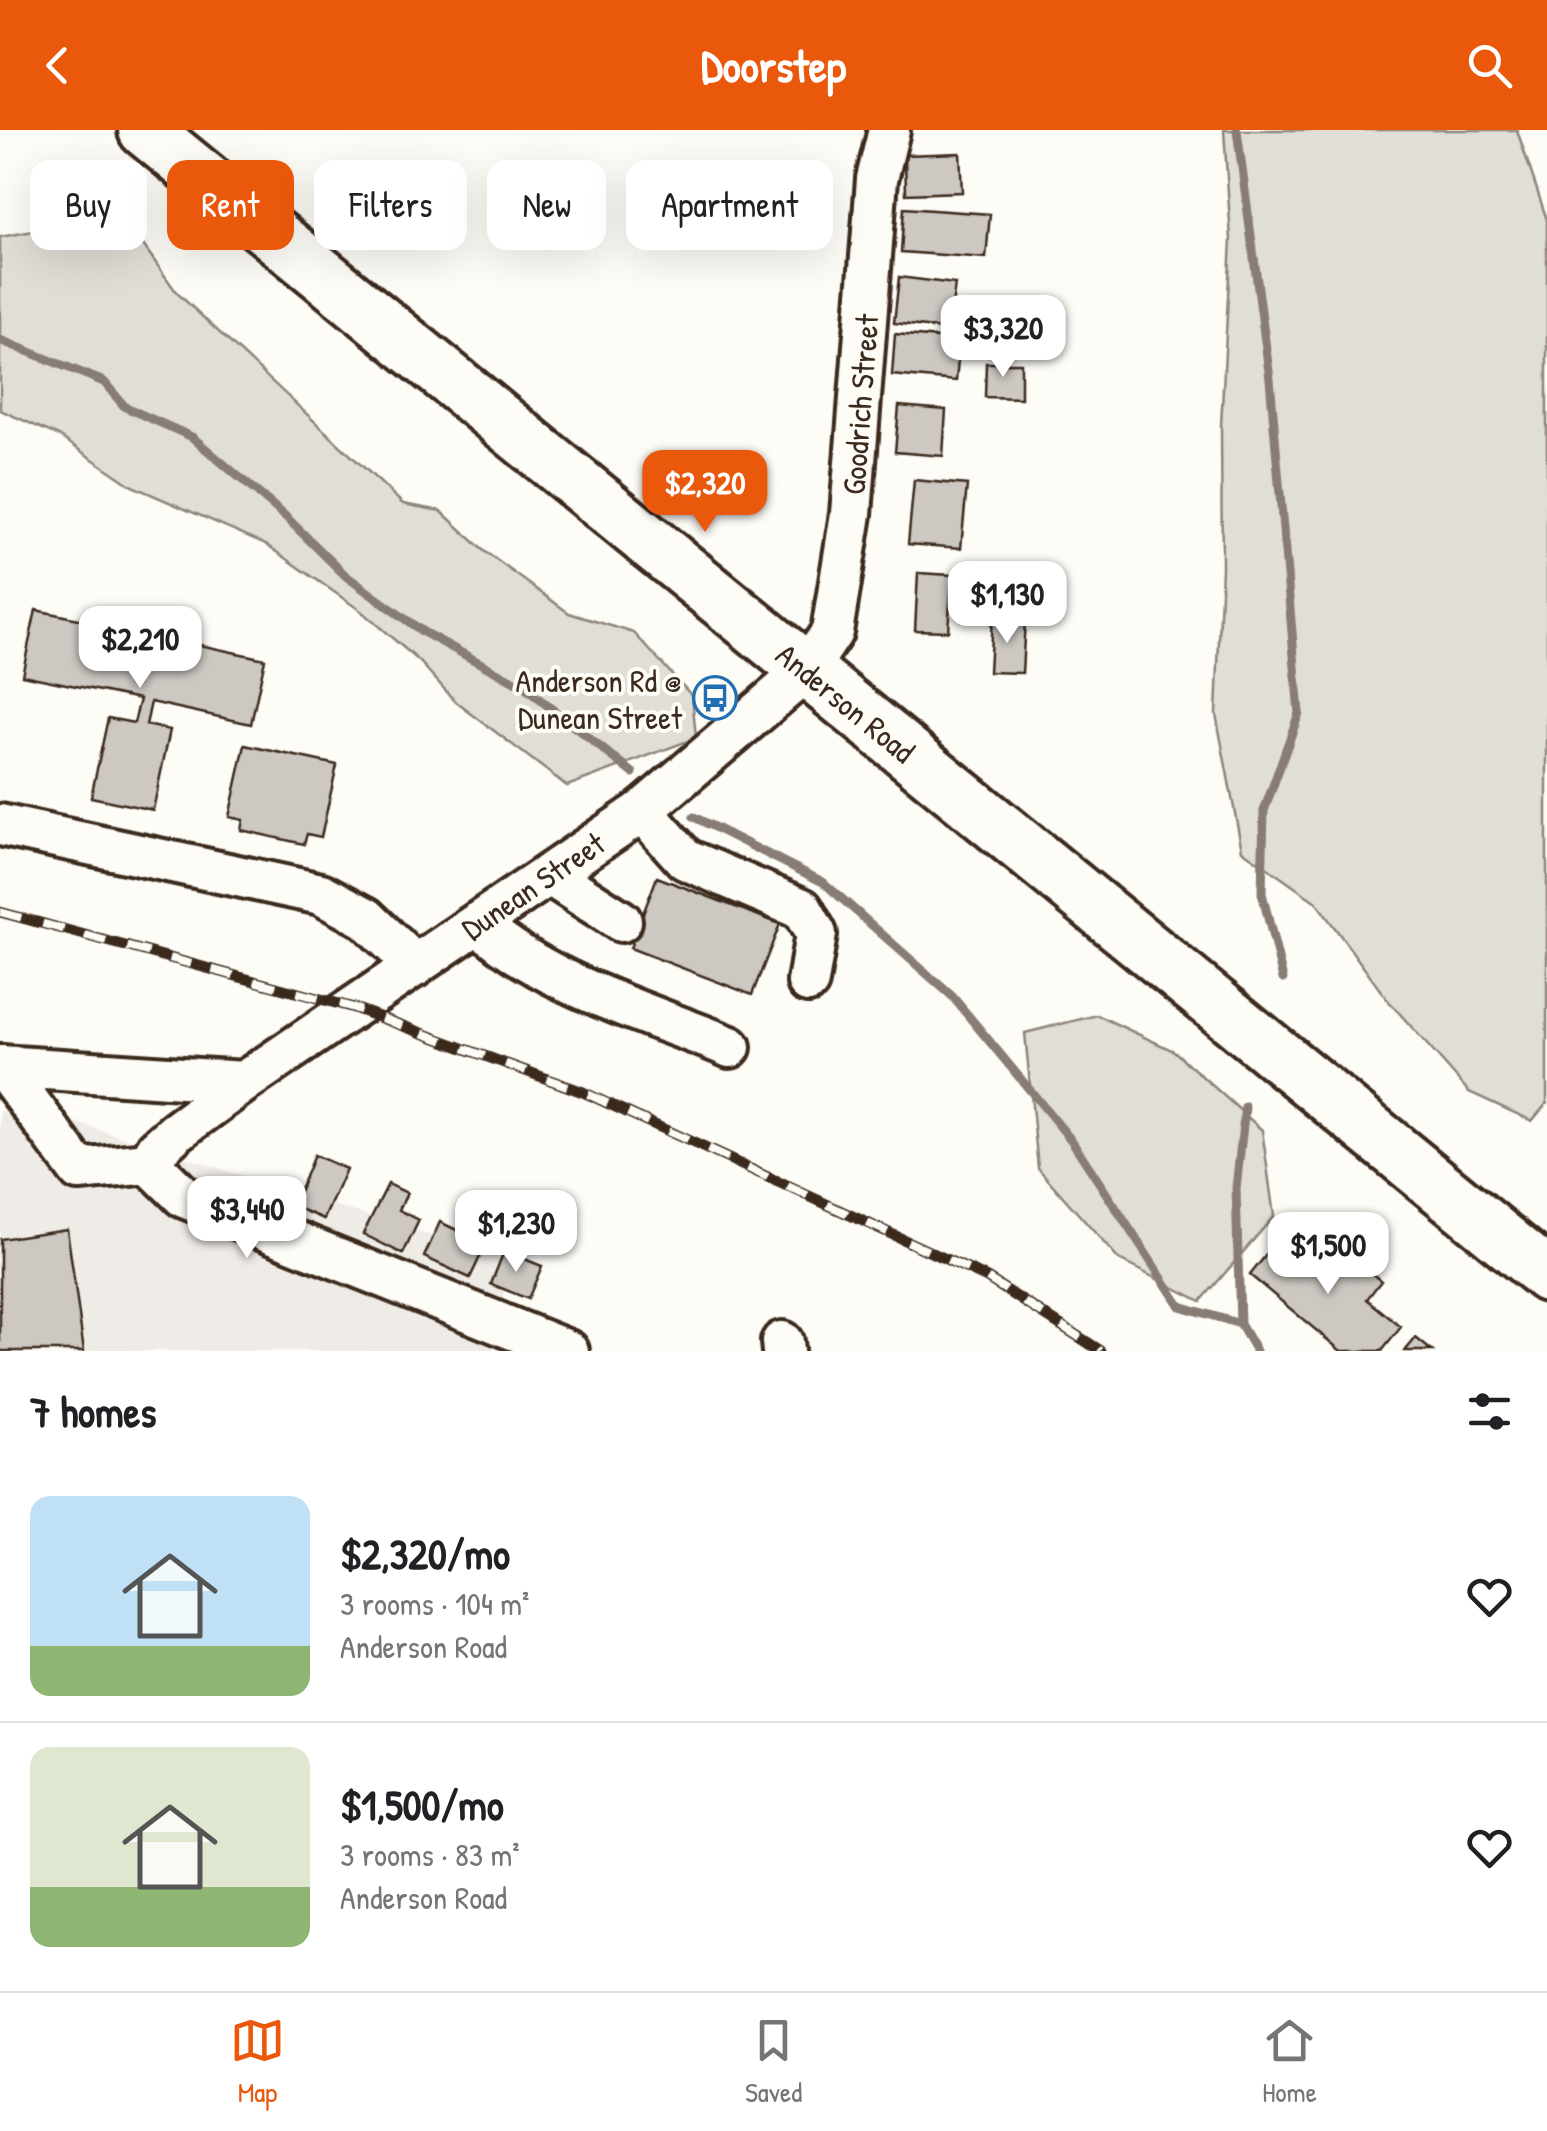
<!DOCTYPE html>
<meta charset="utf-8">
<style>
body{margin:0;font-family:"Patrick Hand",sans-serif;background:#f2f2f2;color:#202124;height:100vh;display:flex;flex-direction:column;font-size:38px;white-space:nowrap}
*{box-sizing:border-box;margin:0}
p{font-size:32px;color:#757577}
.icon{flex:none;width:55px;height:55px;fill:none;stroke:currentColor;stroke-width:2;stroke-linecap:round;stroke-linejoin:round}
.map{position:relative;height:1221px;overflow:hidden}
.sheet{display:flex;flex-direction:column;background:#fff;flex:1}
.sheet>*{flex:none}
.banner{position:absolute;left:30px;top:30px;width:1000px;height:90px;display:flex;gap:20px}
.price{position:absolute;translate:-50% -85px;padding:0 22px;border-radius:20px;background:#fff;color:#222;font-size:32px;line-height:65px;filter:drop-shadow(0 2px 5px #0008)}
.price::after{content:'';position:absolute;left:50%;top:60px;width:30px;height:22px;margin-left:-15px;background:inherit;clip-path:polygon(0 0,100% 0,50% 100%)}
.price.active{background:#ea580c;color:#fff}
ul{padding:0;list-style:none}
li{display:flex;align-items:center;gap:30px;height:250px;padding:0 30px}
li+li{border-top:2px solid #e0e0e0}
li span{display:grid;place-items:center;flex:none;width:280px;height:200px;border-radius:20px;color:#555}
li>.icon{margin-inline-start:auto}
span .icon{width:120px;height:120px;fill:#fffc;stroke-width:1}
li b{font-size:42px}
h2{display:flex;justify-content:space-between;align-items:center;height:120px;padding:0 30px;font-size:42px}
.chip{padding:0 35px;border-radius:20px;background:#fff;box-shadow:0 10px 40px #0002;font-size:35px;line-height:90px}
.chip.active{background:#ea580c;color:#fff}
header{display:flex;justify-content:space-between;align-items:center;height:130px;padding:0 30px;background:#ea580c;color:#fff;font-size:45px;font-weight:700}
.menu{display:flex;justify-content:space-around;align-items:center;height:140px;border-top:2px solid #e0e0e0;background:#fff;font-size:28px;color:#757577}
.menu a{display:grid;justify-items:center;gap:5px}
.menu .active{color:#ea580c}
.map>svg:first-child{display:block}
.built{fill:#efece7}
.green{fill:#e1ded7;stroke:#8e847a;stroke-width:2.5}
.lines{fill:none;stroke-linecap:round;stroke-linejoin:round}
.stream{stroke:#887d74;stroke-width:9}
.building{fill:#cdc8c2;stroke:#3b2a1e;stroke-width:2.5}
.minor-casing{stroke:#3b2a1e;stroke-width:48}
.major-casing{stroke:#3b2a1e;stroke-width:60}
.minor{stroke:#fdfcf7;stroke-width:40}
.major{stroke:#fdfcf7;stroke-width:52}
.rail-casing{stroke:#3b2a1e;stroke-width:11}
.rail{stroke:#fdfcf7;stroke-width:8;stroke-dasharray:22;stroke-linecap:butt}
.labels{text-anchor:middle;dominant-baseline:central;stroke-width:8;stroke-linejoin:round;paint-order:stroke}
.street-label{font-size:32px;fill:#3b2a1e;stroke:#fdfcf7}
.poi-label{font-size:32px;fill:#3b2a1e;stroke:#fdfcf7;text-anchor:end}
</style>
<header><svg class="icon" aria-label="back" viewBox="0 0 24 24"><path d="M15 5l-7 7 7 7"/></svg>Doorstep<svg class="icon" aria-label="search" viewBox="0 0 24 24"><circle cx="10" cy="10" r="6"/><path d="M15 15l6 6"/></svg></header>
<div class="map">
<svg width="1547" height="1221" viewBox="0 0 1547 1221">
<rect width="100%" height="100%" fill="#fdfcf7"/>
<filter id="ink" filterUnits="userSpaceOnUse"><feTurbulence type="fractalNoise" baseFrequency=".01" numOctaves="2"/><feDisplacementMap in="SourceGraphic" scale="20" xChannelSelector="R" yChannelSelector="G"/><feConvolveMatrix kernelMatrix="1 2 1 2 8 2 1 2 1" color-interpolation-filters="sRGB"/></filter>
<g filter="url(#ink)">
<!-- built -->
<path class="built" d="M0,981l50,3 459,147 -16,90h-493z"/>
<!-- green -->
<path class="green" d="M1224,0h293l30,90v883l-15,18 -63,-29 -83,-94 -70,-96 -74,-52 -26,-136 6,-147 -1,-141 10,-186z
M105,61l72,102 226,211 38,7 43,40 85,62 65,20 58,63 4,42 -129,48 -111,-84 -37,-41 -58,-50 -95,-67 -134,-58 -73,-50 -59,-26v-173l50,-9z
M1097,885l77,36 88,79 12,86 -73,85 -82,-41 -81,-92 -13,-135z"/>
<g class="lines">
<!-- stream -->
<path class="stream" d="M1237,0l33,249 29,334 -35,98 -2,82 21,86
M0,210l104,42 21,25 67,30 94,80 60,59 77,56 101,55 109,86
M694,687l129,65 129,114 120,145 108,165 60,18
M1245,977l-9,81 4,136 16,27"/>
</g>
<!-- building -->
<path class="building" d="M960,23l2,39 -56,2 -1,-39z
M904,78l86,6 -4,44 -85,-6z
M899,147l56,7 -6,46 -55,-7z
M895,204l65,6 -4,41 -64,-6z
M986,233h35v35l-36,-1z
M899,276l47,4 -3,46 -48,-4z
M914,350l53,5 -6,63 -53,-4z
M918,443l34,2 -4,56 -33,-1z
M36,480l229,49 -14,65 -100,-22 -5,23 24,5 -17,80 -62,-13 17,-79 26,5 6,-24 -118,-24z
M992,488l33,1 -3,54 -33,-1z
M245,615l92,20 -16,72 -14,-3 -3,10 -63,-14 2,-10 -14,-3z
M657,747l123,47 -28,71 -122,-47z
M314,1025l32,14 -22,50 -31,-13z
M388,1054l19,9 -8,17 20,10 -16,34 -40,-20z
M440,1092l46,22 -16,34 -46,-21z
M67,1099l17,122h-84v-112z
M1283,1104l49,39 16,-19 33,27 -14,18 34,28 -19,24h-41l-91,-76z
M504,1121l38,15 -14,33 -37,-15z
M1416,1208l16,13h-27z"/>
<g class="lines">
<!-- minor casing -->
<g class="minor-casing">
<g id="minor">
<path d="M642,681l43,48 117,50 14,25 -8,48"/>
<path d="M0,695l321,69 45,24 50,48"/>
<path d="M550,745l71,46"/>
<path d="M479,794c69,62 167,88 251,123"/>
<path d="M0,936l244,16"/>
<path d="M2,936l77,104 70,-7"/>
<path d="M782,1212l1,9"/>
<path id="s1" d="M568,1221l-384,-154 -35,-34 8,-14 19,-17 68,-50 398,-271 164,-140 26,-39 19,-118 26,-335 12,-49"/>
</g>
</g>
<!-- major casing -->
<g class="major-casing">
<g id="major">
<path id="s2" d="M145,0l1402,1145"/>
</g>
</g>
<!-- minor -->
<use href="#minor" class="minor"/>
<!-- major -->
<use href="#major" class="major"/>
<!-- rail casing -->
<g class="rail-casing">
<path id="rail" d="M0,782l354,96 229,84 404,186 114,73"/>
</g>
<!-- rail -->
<use href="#rail" class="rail"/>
</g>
</g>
<!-- icons -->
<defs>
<g id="bus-ring" transform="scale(2.25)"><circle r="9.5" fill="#fdfcf7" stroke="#1f6fb2" stroke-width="1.5"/><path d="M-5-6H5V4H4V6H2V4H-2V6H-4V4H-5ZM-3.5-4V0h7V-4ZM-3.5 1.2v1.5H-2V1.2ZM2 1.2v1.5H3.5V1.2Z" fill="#1f6fb2"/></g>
</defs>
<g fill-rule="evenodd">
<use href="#bus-ring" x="715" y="568"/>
</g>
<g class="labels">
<!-- street labels -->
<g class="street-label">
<text stroke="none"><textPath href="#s1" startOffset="1562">Goodrich Street</textPath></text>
<text stroke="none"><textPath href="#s2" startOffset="905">Anderson Road</textPath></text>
<text stroke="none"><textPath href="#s1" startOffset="938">Dunean Street</textPath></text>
</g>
<!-- poi labels -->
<g class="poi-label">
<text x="682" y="550">Anderson Rd @<tspan x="682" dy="37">Dunean Street</tspan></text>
</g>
</g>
</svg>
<b class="price" style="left:1003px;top:250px">$3,320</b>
<b class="price active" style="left:705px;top:405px">$2,320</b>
<b class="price" style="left:1007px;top:516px">$1,130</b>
<b class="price" style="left:140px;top:561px">$2,210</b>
<b class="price" style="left:247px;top:1131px">$3,440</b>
<b class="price" style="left:516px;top:1145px">$1,230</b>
<b class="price" style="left:1328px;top:1167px">$1,500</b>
<div class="banner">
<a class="chip">Buy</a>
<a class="chip active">Rent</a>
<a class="chip">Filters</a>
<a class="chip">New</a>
<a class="chip">Apartment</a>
</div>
</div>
<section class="sheet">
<h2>7 homes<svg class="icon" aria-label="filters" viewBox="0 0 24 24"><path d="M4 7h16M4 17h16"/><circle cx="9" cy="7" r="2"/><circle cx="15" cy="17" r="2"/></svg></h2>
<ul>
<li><span style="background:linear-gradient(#bfe0f5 75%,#8fb573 0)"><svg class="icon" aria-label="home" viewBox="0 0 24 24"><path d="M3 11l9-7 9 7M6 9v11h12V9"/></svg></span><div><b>$2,320/mo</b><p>3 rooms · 104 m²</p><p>Anderson Road</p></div><svg class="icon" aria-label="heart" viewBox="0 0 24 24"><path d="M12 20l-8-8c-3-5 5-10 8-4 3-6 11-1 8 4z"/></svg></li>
<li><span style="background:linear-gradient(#dfe7d0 70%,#8fb573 0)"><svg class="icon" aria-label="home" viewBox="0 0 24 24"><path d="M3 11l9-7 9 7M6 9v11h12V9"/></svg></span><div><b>$1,500/mo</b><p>3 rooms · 83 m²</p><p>Anderson Road</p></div><svg class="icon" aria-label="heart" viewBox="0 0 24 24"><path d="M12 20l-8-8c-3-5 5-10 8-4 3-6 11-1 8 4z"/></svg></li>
</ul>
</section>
<nav class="menu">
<a class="active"><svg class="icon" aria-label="map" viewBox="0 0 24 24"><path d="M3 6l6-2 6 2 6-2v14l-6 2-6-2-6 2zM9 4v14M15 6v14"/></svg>Map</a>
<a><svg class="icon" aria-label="saved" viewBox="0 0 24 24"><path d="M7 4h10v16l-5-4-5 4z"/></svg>Saved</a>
<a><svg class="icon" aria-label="home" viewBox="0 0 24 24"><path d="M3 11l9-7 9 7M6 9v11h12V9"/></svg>Home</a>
</nav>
